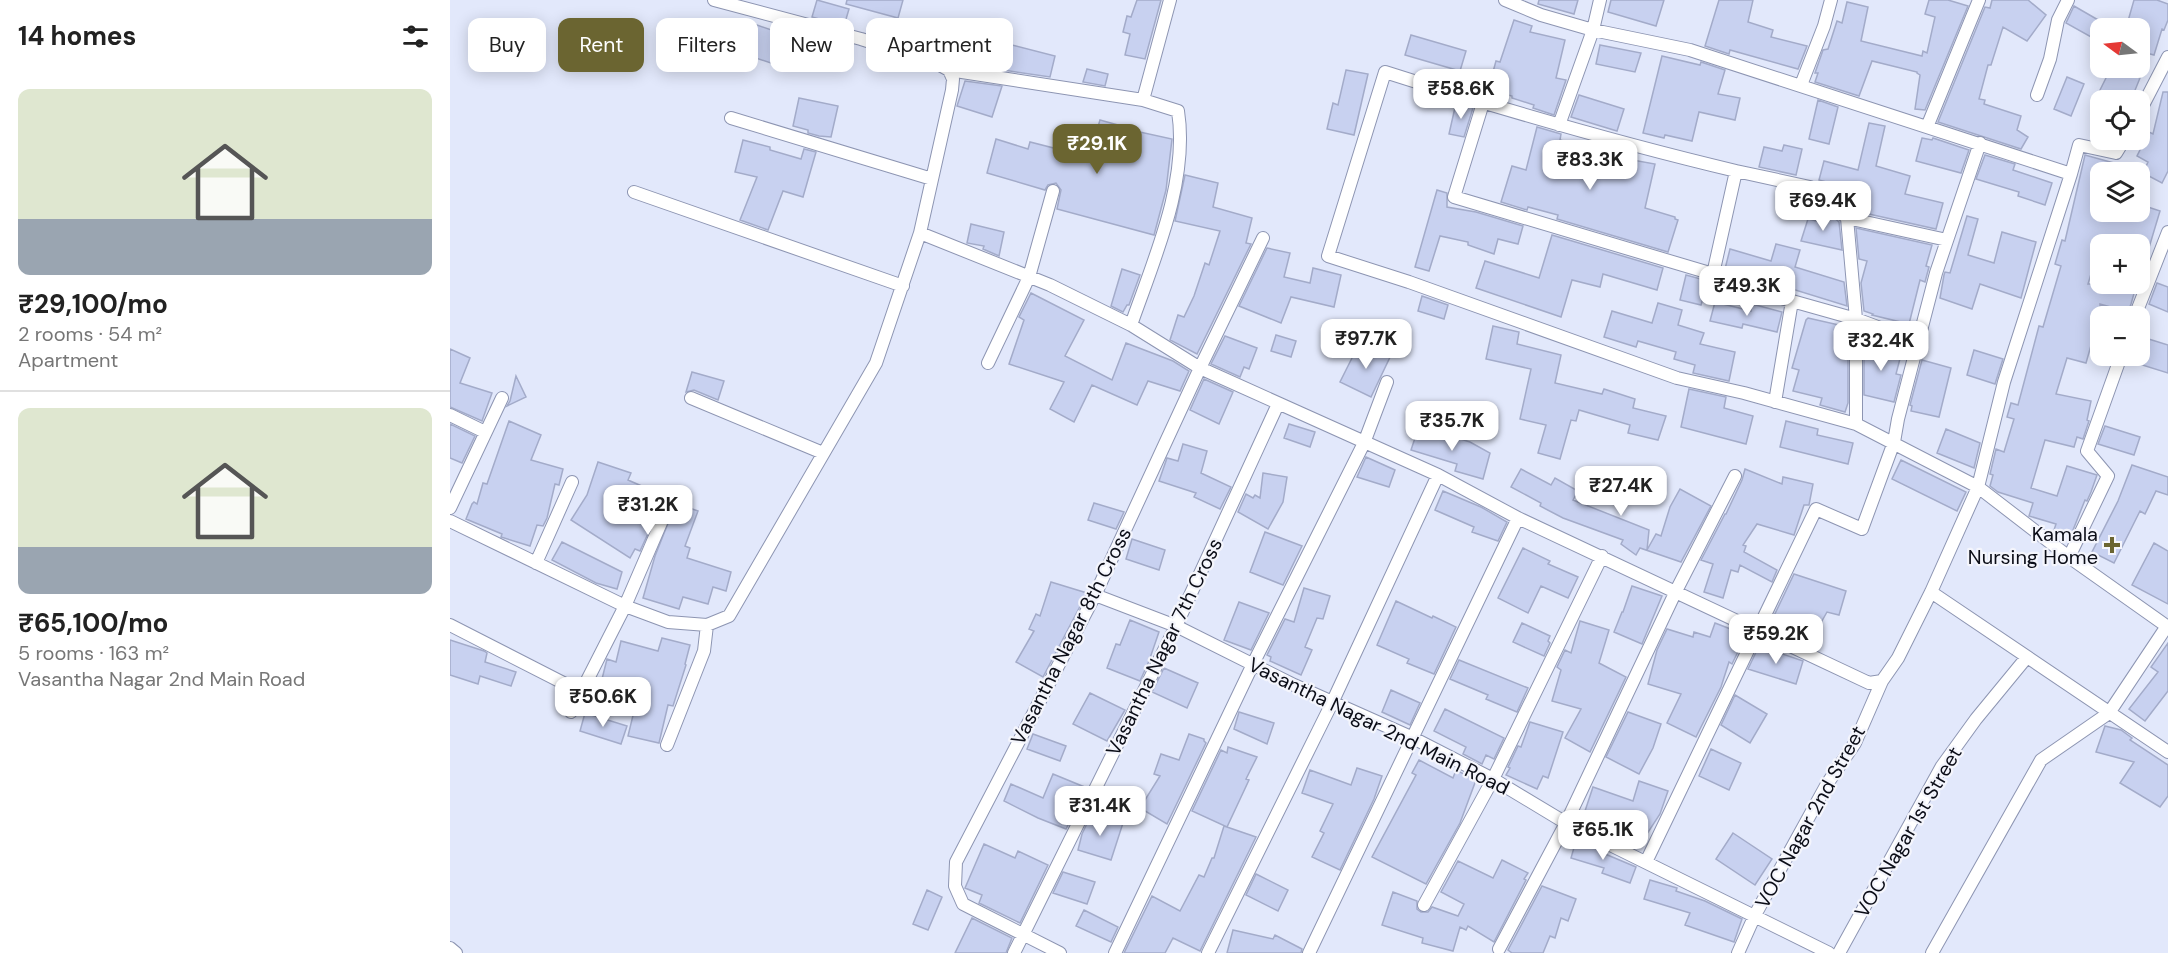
<!DOCTYPE html>
<meta charset="utf-8">
<style>
body{margin:0;font-family:"DM Sans",sans-serif;background:#f6f6f6;color:#222;height:100vh;display:flex;flex-direction:column;font-size:22px;white-space:nowrap}
*{box-sizing:border-box;margin:0}
p{font-size:20px;color:#767676}
.icon{flex:none;width:33px;height:33px;fill:none;stroke:currentColor;stroke-width:2;stroke-linecap:round;stroke-linejoin:round}
.map{position:relative;flex:1;overflow:hidden}
.drawer{display:flex;flex-direction:column;background:#fff;width:450px}
.drawer>*{flex:none}
.hud{position:absolute;left:18px;top:18px;width:570px;height:54px;display:flex;gap:12px}
.needle{width:39px;rotate:285deg}
.buttons{position:absolute;left:1640px;top:18px;display:grid;gap:12px}
.buttons a{display:grid;place-items:center;width:60px;height:60px;border-radius:12px;background:#fff;box-shadow:0 3px 15px #0003;font-size:30px}
.price{position:absolute;translate:-50% -51px;padding:0 14px;border-radius:12px;background:#fff;color:#222;font-size:20px;line-height:39px;filter:drop-shadow(0 2px 3px #0008)}
.price::after{content:'';position:absolute;left:50%;top:36px;width:18px;height:14px;margin-left:-9px;background:inherit;clip-path:polygon(0 0,100% 0,50% 100%)}
.price.active{background:#6b6531;color:#fff}
ul{padding:0;list-style:none}
li{display:grid;align-content:center;gap:12px;height:318px;padding:0 18px}
li+li{border-top:2px solid #e0e0e0}
li span{display:grid;place-items:center;height:186px;border-radius:12px;color:#555}
li>.icon{margin-inline-start:auto}
span .icon{width:108px;height:108px;fill:#fffc;stroke-width:1}
li b{font-size:26px}
h2{display:flex;justify-content:space-between;align-items:center;height:72px;padding:0 18px;font-size:26px}
.chip{padding:0 21px;border-radius:12px;background:#fff;box-shadow:0 3px 15px #0003;font-size:21px;line-height:54px}
.chip.active{background:#6b6531;color:#fff}
main{display:flex;flex:1;min-height:0}
.map>svg:first-child{display:block}
.building{fill:#c8d1f0;stroke:#a3abc9;stroke-width:1.5}
.lines{fill:none;stroke-linecap:round;stroke-linejoin:round}
.minor-casing{stroke:#8d95b2;stroke-width:14}
.minor{stroke:#fff;stroke-width:12}
.poi-dot{fill:#6b6531;stroke:#f4f5fc;stroke-width:2}
.labels{text-anchor:middle;dominant-baseline:central;stroke-width:4.5;stroke-linejoin:round;paint-order:stroke}
.poi-label{font-size:20px;fill:#0b0d17;stroke:#f4f5fc;text-anchor:end}
.street-label{font-size:20px;fill:#0b0d17;stroke:#f4f5fc}
</style>
<main>
<section class="drawer">
<h2>14 homes<svg class="icon" aria-label="filters" viewBox="0 0 24 24"><path d="M4 7h16M4 17h16"/><circle cx="9" cy="7" r="2"/><circle cx="15" cy="17" r="2"/></svg></h2>
<ul>
<li><span style="background:linear-gradient(#dfe7d0 70%,#9aa5b1 0)"><svg class="icon" aria-label="home" viewBox="0 0 24 24"><path d="M3 11l9-7 9 7M6 9v11h12V9"/></svg></span><div><b>₹29,100/mo</b><p>2 rooms · 54 m²</p><p>Apartment</p></div></li>
<li><span style="background:linear-gradient(#dfe7d0 75%,#9aa5b1 0)"><svg class="icon" aria-label="home" viewBox="0 0 24 24"><path d="M3 11l9-7 9 7M6 9v11h12V9"/></svg></span><div><b>₹65,100/mo</b><p>5 rooms · 163 m²</p><p>Vasantha Nagar 2nd Main Road</p></div></li>
</ul>
</section>
<div class="map">
<svg width="1718" height="953" viewBox="0 0 1718 953">
<rect width="100%" height="100%" fill="#e2e8fb"/>
<!-- building -->
<path class="building" d="M367,0l32,9 -5,17 -32,-9z
M397,0h56l-5,18 -52,-14z
M687,0h24l-16,59 -20,-4 5,-21 -7,-2 4,-16 4,1z
M1089,0h39l-4,14 -36,-10z
M1161,0h53l-8,26 -48,-14z
M1269,0h34l-5,22 25,8 -2,7 36,9 -9,23 -68,-19 -1,4 -24,-8z
M1479,0h19l20,6 -43,104 -10,-1 5,-34 -3,-2v-1l-45,-11 -13,35 -44,-14 3,-9h-3l8,-23 5,-1 9,-28 5,2 5,-21 21,5 -7,34 61,15 1,-5 4,2 8,-36 -10,-3z
M1542,0h36l18,15 -19,26 -24,-14 -12,38h-3l-9,34 6,1 -1,4 37,12 -4,14 11,7 -7,12 -83,-27 47,-115 5,1z
M1684,0h23l11,4v16l-4,10 -2,-1 -8,26 -15,-4v-23h-13z
M1624,6l26,15v21l-34,-19z
M1064,20l18,6 -2,6 35,8 -9,38 10,2 -12,35 -21,-7 1,-3 -22,-7v-2l-24,-6 8,-29 4,1z
M304,24l38,13 -9,30 -39,-13z
M961,35l55,16 -6,20 -55,-16z
M546,41l59,15 -5,21 -60,-9z
M1150,45l41,8 -6,19 -39,-8z
M1212,56l38,9 1,-3 24,8 -7,24 22,4 -5,22 -36,-8 -7,29 -27,-6 -1,3 -21,-5z
M1661,68h14l10,5 -2,2 7,3 -9,22h-27l2,-3 -8,-3z
M637,69l21,5 -3,12 -22,-4z
M896,70l22,4 -14,61 -27,-6 6,-26 5,2z
M1617,77l17,7 -13,32 -17,-7z
M515,81l37,5 -10,31 -35,-11z
M1713,92h5v79l-6,12 -19,-10 5,-11 -11,-6 12,-24 4,2z
M1129,95l45,14 -7,22 -46,-14z
M349,98l39,8 -7,31 -12,-1 -11,-3v-3l-15,-4z
M1368,100l20,7 -9,37 -20,-5z
M1006,103l17,5 -9,29 -15,-3z
M650,120l18,5 -1,2 55,12 -6,51 -12,45 -97,-26 4,-19 -5,-7 -8,2 -3,5 -58,-17 9,-34 32,10 2,-7 59,15z
M1419,123l16,3 -9,40 34,10 -5,18 38,9 -7,26 -85,-19 -2,-1 6,-19 -36,-10 5,-19 34,9z
M1087,127l24,7 -1,6 67,19 28,5 -10,44 30,9v2l3,1 -10,32 -111,-33 1,-4 -30,-8 -1,3 -26,-8 11,-36 14,4z
M1472,138l10,2 1,-2 36,12 -8,23 -45,-12z
M293,140l27,7v3l31,9 3,-10 12,3 -13,45 -20,-6 -15,39 -28,-10 17,-43 -22,-5z
M1334,145l18,4 -6,26 -37,-8 5,-20 18,4z
M1535,155l30,9 -2,6 39,13 -7,22 -27,-9 1,-4 -43,-13z
M1635,155l47,13 -1,4h-31v40h39v-8l21,7 -18,60 -3,-1v-26h-39l-12,40h26l21,6 -4,14 -3,8 -28,-8v33l-6,-2 -8,28 -19,-5 -11,36 35,7 -4,19 2,1 -6,18 -6,-2 -3,10 -29,-7 -14,48 26,8 10,-30 30,9 -6,17 -4,9 -2,-1 -14,35 -17,-5 2,-6 -27,-8 4,-13 -35,-11 -8,-6 3,-11 -3,-1 6,-25 8,3 10,-33 -7,-2 4,-14 7,2 21,-79 4,1 18,-61 -6,-2 7,-24 3,1z
M735,175l33,8 -5,24 39,11 -6,25 5,1 -54,110 -27,-14 8,-25 6,2 10,-21 11,-33 4,2 11,-34 -45,-10z
M987,190l10,3v14l29,5 47,14 -5,18 -20,-5 -4,15 -26,-9v-3l-28,-6 -11,35 -14,-4z
M1369,211l9,2 11,9 3,28 -41,-9 7,-22 9,2z
M1517,216l11,3 -10,36 26,8 8,-31 34,10 -15,56 -41,-14 -8,25 -32,-11 4,-23 1,-3 5,1z
M521,224l33,8 -5,24 -16,-7 1,-3 -17,-3z
M1406,228l76,17 -6,21 3,1 -4,15 -5,-2 -11,44 -37,-9 1,-1 -9,-3 -3,-28 6,-22 -8,-2z
M1102,235l111,33 -6,22 -54,-16 -3,13 -28,-7 -11,37 -85,-29 9,-27 54,17z
M1326,244l24,6 -5,17 49,15 3,24 -55,-17v-1l-67,-19 5,-20 41,12z
M817,248l23,5 -6,24 26,6 3,-15 28,7 -7,32 -43,-10 -10,26 -42,-17z
M672,269l18,6 -11,30h-2l-4,7 -12,-6z
M1236,275l22,6 -7,24 -21,-5z
M1707,283l11,4v25l-19,-8z
M581,293l53,27 -19,36 47,24 14,-37 47,18 16,10 -9,20 -32,-10 -11,24 -45,-20 -18,37 -24,-13 14,-27 -55,-18 15,-44 -5,-3z
M972,296l26,9 -4,14 -26,-8z
M1265,302l36,9 1,-7 30,8 -5,20 -34,-8 -1,4 -32,-7z
M1208,303l24,7 -4,15 26,8 -4,11 35,8 -6,29 -36,-8 2,-8 -21,-6 2,-7 -38,-11 -2,6 -32,-10 8,-26 40,12z
M1358,318l40,9v76l-3,9 -25,-7 2,-7 -29,-7 6,-21 -7,-2 14,-48z
M1043,326l26,6 -2,12 44,11 -6,28 47,11 2,-5 31,10 -2,9 33,8 -8,24 -30,-7 2,-8 -51,-15 -3,11 -5,-1 -11,39 -22,-6 8,-28 -26,-6 11,-50 -45,-10z
M826,335l20,6 -5,16 -20,-6z
M775,336l32,12 -8,21 -5,-2 -4,10 -29,-13z
M1689,336l29,9v28l-29,-9z
M1414,342l38,9 -6,23 5,1 -7,27 -30,-7z
M916,343l25,12 -20,42 -31,-15 14,-28 5,3z
M0,349l20,9 -10,25 32,10 -10,28 -32,-14z
M1524,350l29,9 -8,25 -28,-9z
M1472,360l29,8 -12,49 -28,-6 1,-5 -2,-1z
M242,372l32,9 -6,19 -24,-10 -8,2z
M66,376l10,21 -19,9 3,-5z
M754,379l29,13 -14,32 -29,-14z
M1239,389l37,8 -2,11 29,8 -7,28 -65,-17z
M59,421l32,14 -10,25 32,9 -4,16 -4,-1 -8,34 -4,8 -6,-1 -7,21 -29,-9 1,-3 -36,-15 6,-15 2,-2 3,2 6,-21 4,1z
M1336,421l32,8 -1,6 36,8 -5,21 -68,-17z
M0,424l25,12 -13,27 -12,-5z
M839,424l26,8 -5,15 -26,-9z
M969,426l51,16 20,11 -7,26 -28,-8 2,-7 -46,-14z
M1655,426l35,11 -6,18 -36,-11z
M1496,429l34,14 -6,25 -37,-15z
M733,444l24,7 -6,22 30,14 -11,22 -26,-12 2,-4 -37,-12 8,-23 11,3z
M916,457l29,13 -6,17 -32,-10z
M1451,460l65,32 -9,19 -65,-32z
M148,462l33,11 -3,7 32,14 -1,3 39,14 -13,35 5,2 -3,10 44,14 -5,19 -13,-4 -5,17 -25,-7 -4,12 -36,-11 12,-42 16,-40 -5,-6 -8,2 -18,39 -5,-2 -5,9 -59,-38 16,-25z
M1682,465l36,12v18l-12,-4 -11,23 -5,-3 -26,52 -22,-11 26,-51z
M1071,469l30,16 4,-7 23,13 -5,9 76,30 -2,20 9,-16 5,2 9,-29 10,-18 31,17 -30,56 -41,-14 -4,7 -15,-11 2,-4 -60,-22 -23,-12 1,-3 -30,-16z
M1295,469l37,15 1,-7 30,7 -4,21h-5l-10,30 -37,-11 -14,21 3,1 -2,6 33,18 -5,12 -32,-17 -2,7 -7,-2 -8,28 -19,-6 9,-28 -12,-4 24,-46h1l16,-34z
M1168,471l38,4 -2,15 -28,-3v-3l-11,-2z
M813,473l24,4 -4,25 -15,27 -30,-17 8,-18 7,4 2,-3 5,3z
M993,491l38,16 26,15 -9,19 -26,-9 2,-5 -39,-17z
M644,503l30,9 -8,17 -28,-9z
M815,532l37,14 -19,39 -33,-13z
M682,539l33,11 -6,20 -33,-11z
M112,542l60,30 -5,17 -21,-6 -44,-23z
M1704,543l14,8v53l-36,-19z
M1073,548l27,13 -2,3 30,13 -10,21 -27,-12 -13,27 -30,-15z
M1344,574l52,17 -7,24 -12,-3 -18,32 -38,-22z
M601,582l36,11 -44,84 -27,-15 18,-31 -5,-2 7,-15 4,2z
M1182,586l30,10 -20,48 -28,-12 8,-20h1z
M854,588l26,8 -7,23 -6,-1 -12,29 7,3 -11,25 -31,-14 1,-4 -4,-2 18,-36 9,3z
M946,601l36,17 1,-2 23,11 -22,47 -27,-11 2,-4 -32,-14z
M789,602l30,11 -18,37 -27,-10z
M680,620l29,12 -10,29 -9,20 -33,-13 9,-24 4,1z
M1130,621l29,9 -10,33 27,14 -36,75 -25,-14 16,-29 -29,-8 9,-31 -4,-3 8,-17 6,3z
M1072,623l28,13 -2,5 2,2 -6,13 -31,-14z
M1265,623l31,12 -14,29 -3,-2 -8,25 -25,50 -29,-14 14,-29 -33,-10 9,-34 10,-21 26,8 1,-5 16,5z
M212,638l28,7 -5,19 1,1 -13,41 -5,-1 -9,38 -31,-7 8,-33 -33,-9 4,-14 -5,-1 5,-20 9,3 5,-21 37,10z
M0,640l34,11 3,2 -2,9 31,10 -5,14 -31,-10 -2,8 -28,-9z
M1718,643v48l-23,30 -16,-12 29,-37 -7,-5z
M1309,646l44,15 -7,23 -48,-15z
M1009,660l69,28 -11,24 -31,-13 2,-4 -38,-16z
M714,668l34,15 -11,25 -35,-16z
M941,690l29,13 -10,22 -28,-13z
M640,693l35,17 -18,31 -34,-17z
M1285,695l32,19 -17,29 -29,-18z
M995,709l59,29 -10,21 -8,-4 -4,9 -19,-10 3,-7 -32,-16z
M789,712l35,11 -7,21 -33,-15z
M1178,712l33,12 -8,24 -14,26 -33,-17z
M135,713l42,13 -6,18 -41,-13z
M1080,722l33,10 -15,46 -5,-2 -6,13 -31,-14 4,-7 -2,-1 10,-21 3,1z
M1655,726l16,4 11,8 -2,2 38,25v31l-8,11 -40,-24 14,-21 -38,-10z
M583,734l33,12 -6,15 -33,-12z
M739,734l15,5v2l2,2 -39,81 -27,-16 20,-32 -6,-2 7,-20 18,6z
M778,747l29,10 -11,22 3,1 -22,47 -35,-16 29,-61 6,3z
M1261,749l30,14 -12,27 -30,-14z
M969,760l34,18 3,-8 20,10 -16,43 -34,61 -54,-27 44,-82 -4,-2z
M907,768l25,8 -8,23 -34,71 -28,-13 12,-24 -4,-2 13,-27 -31,-11 8,-23 41,15z
M603,774l34,14 -21,41 -28,-11 -34,-17 7,-17 32,14z
M1189,781l29,10 -8,23 -17,26 -21,-13 1,-3 -38,-13 8,-24 40,14z
M642,813l31,10 -12,37 -33,-10 4,-16z
M774,826l32,11 -56,114 -27,-13 -8,15h-41l28,-57 28,15 19,-36 5,2 8,-19h2z
M1283,833l39,26 -17,26 -39,-26z
M1127,837l22,11 -1,3 38,16 -6,16 -28,-10 2,-5 -33,-10z
M534,844l31,14 3,-7 30,14 -28,58 -41,-20 3,-8 -17,-7z
M1052,860l26,13 -4,6 2,1 -32,62 -26,-16 -2,4 -6,-3 -7,24 -31,-8 1,-5 -41,-13 11,-33 24,9v8l4,3h7l4,-5 26,9 6,-12 -23,-12 17,-31 35,17z
M613,872l32,10 -8,22 -34,-11z
M806,874l32,16 -10,21 -32,-16z
M1200,880l27,8 -1,3 29,10 37,18 -8,23 -49,-17 5,-12 -46,-14z
M1092,886l34,13 -8,22 -7,-3 -6,20 -5,-2 -7,17h-31l-4,-3z
M477,890l15,7 -14,33 -15,-6z
M634,910l34,17 -7,15 -35,-16z
M522,918l40,20 -6,15h-51z
M783,930l40,9 2,-4 27,14 -1,4h-74z"/>
<g class="lines">
<!-- minor casing -->
<g class="minor-casing">
<path id="minor" d="M264,0l147,39 75,24 13,7 4,9 -1,11 -32,143
M1055,0l36,15 52,15 97,20 381,124 -67,208 -26,105 91,70 99,70
M499,70l194,30
M1351,85l23,-59 7,-26
M1587,95l13,-36 8,-39 10,-20
M1033,103l-29,94 259,77 23,-103c-118,-28 -235,-62 -351,-99l-57,184 81,26 268,96 67,15 112,31 122,63 -47,105 -33,66 -16,23 -27,62 -28,41 -72,131 -17,38
M1689,113l29,-56
M281,118l201,61
M1109,125l34,-95 7,-30
M1477,127l52,-127
M1286,171l74,16 37,31 9,101v105
M1621,174l8,-29 37,8 8,-13
M184,192l269,94
M1397,218l100,22
M1263,274l14,8 65,19 -17,101
M1342,301l64,18 62,23
M1685,316l33,-84
M681,325c23,-66 58,-144 47,-214l-35,-11 27,-100
M538,363l41,-86 24,-86
M241,398l132,55
M0,415l35,17
M0,508l52,-110
M0,521l175,85 38,-88
M1619,557l39,-81 -21,-25 34,-95
M86,563l36,-81
M1481,592l237,160
M645,595l81,31 118,59 119,53 80,41 73,44 263,130
M0,625l131,67
M121,712l54,-106 43,16 39,3 22,-9 147,-253 44,-130 130,52 81,40 69,43 238,107 80,43 351,165 13,-2
M217,745l37,-94 3,-26
M1196,862l170,-353 46,20 32,-87 4,-23 38,-146 44,-130
M974,905l69,-126 109,-223
M0,948l6,5
M1049,949l67,-126 110,-232 59,-115
M564,953l162,-327 102,-222
M610,953l-97,-49 -8,-18 1,-24 139,-267 105,-227 63,-130
M665,953l138,-289 111,-221 23,-61
M758,953l124,-250 106,-228
M859,953l209,-435
M1389,953l103,-187 34,-47 51,-62
M1482,953l109,-193 68,-47 58,-87"/>
</g>
<!-- minor -->
<use href="#minor" class="minor"/>
</g>
<!-- markers -->
<path class="poi-dot" d="M1659 536h6v6h6v6h-6v6h-6v-6h-6v-6h6z"/>
<g class="labels">
<!-- poi labels -->
<g class="poi-label">
<text x="1648" y="534">Kamala<tspan x="1648" dy="23">Nursing Home</tspan></text>
</g>
<!-- street labels -->
<g class="street-label">
<text transform="translate(621 636) rotate(-63)">Vasantha Nagar 8th Cross</text>
<text transform="translate(714 647) rotate(-64)">Vasantha Nagar 7th Cross</text>
<text transform="translate(929 726) rotate(26)">Vasantha Nagar 2nd Main Road</text>
<text transform="translate(1360 817) rotate(-61)">VOC Nagar 2nd Street</text>
<text transform="translate(1458 832) rotate(-60)">VOC Nagar 1st Street</text>
</g>
</g>
</svg>
<div class="buttons">
<a><svg class="needle" viewBox="-14 -14 28 28"><path d="M0-13l5 13h-10z" fill="#e53935"/><path d="M0 13l5-13h-10z" fill="#767676"/></svg></a>
<a><svg class="icon" aria-label="locate" viewBox="0 0 24 24"><circle cx="12" cy="12" r="6"/><path d="M12 2v4M12 18v4M2 12h4M18 12h4"/></svg></a>
<a><svg class="icon" aria-label="layers" viewBox="0 0 24 24"><path d="M12 4l9 5-9 5-9-5zM3 14l9 5 9-5"/></svg></a>
<a>+</a>
<a>−</a>
</div>
<b class="price" style="left:1011px;top:120px">₹58.6K</b>
<b class="price active" style="left:647px;top:175px">₹29.1K</b>
<b class="price" style="left:1140px;top:191px">₹83.3K</b>
<b class="price" style="left:1373px;top:232px">₹69.4K</b>
<b class="price" style="left:1297px;top:317px">₹49.3K</b>
<b class="price" style="left:916px;top:370px">₹97.7K</b>
<b class="price" style="left:1431px;top:372px">₹32.4K</b>
<b class="price" style="left:1002px;top:452px">₹35.7K</b>
<b class="price" style="left:1171px;top:517px">₹27.4K</b>
<b class="price" style="left:198px;top:536px">₹31.2K</b>
<b class="price" style="left:1326px;top:665px">₹59.2K</b>
<b class="price" style="left:153px;top:728px">₹50.6K</b>
<b class="price" style="left:650px;top:837px">₹31.4K</b>
<b class="price" style="left:1153px;top:861px">₹65.1K</b>
<div class="hud">
<a class="chip">Buy</a>
<a class="chip active">Rent</a>
<a class="chip">Filters</a>
<a class="chip">New</a>
<a class="chip">Apartment</a>
</div>
</div>
</main>
